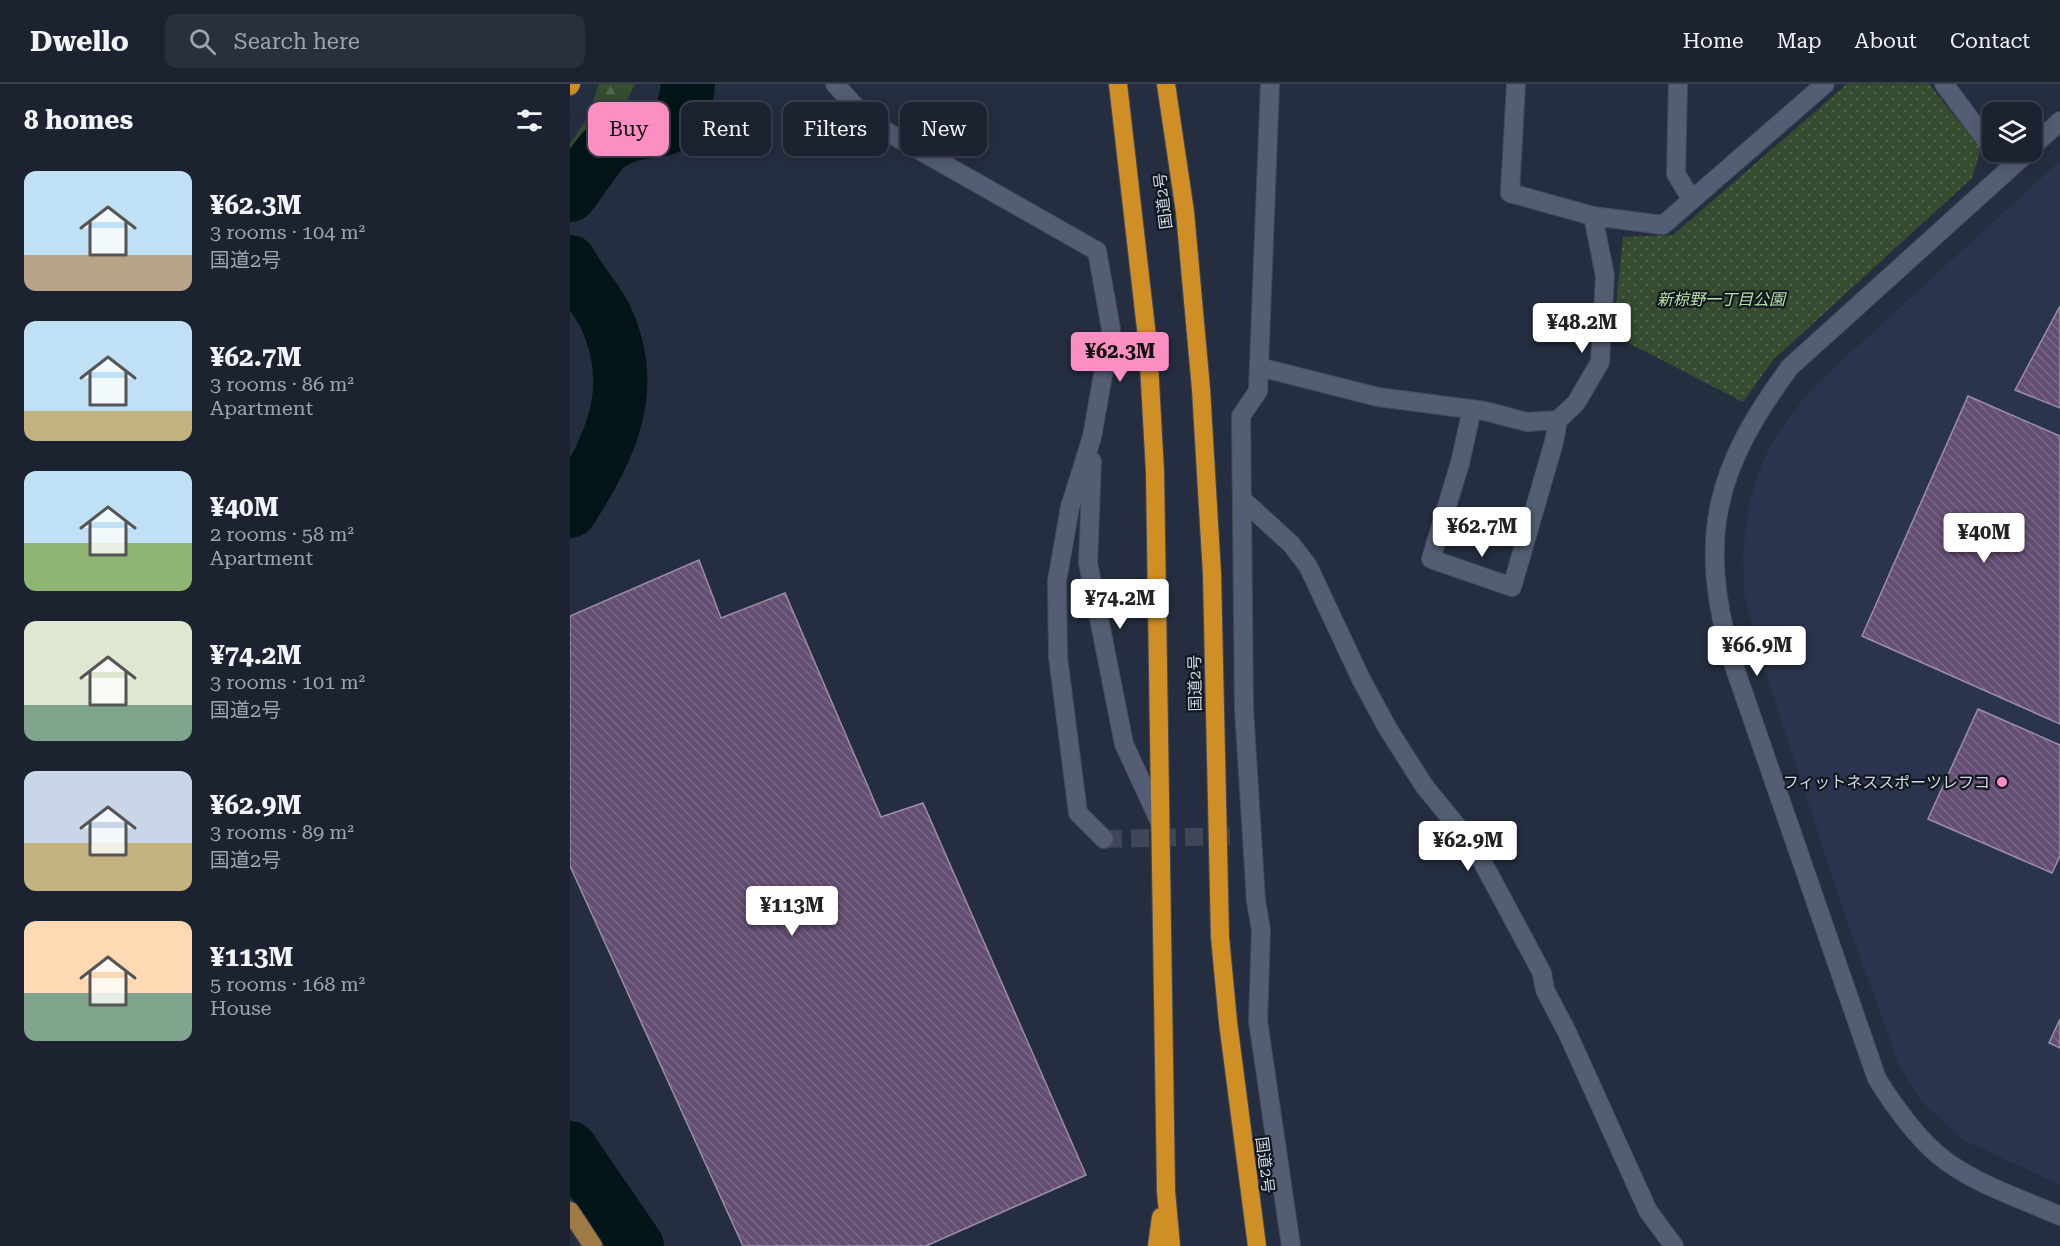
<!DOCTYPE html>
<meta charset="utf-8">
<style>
body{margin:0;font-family:"Roboto Serif","Noto Sans JP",serif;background:#292f3c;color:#f1f3f6;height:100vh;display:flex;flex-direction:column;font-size:22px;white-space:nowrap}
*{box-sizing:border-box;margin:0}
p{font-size:20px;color:#a0a4ab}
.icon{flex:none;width:33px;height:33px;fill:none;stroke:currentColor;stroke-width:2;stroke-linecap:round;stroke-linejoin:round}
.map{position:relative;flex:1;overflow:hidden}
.details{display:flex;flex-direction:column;background:#1c2230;width:570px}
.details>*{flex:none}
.guide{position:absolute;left:18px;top:18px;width:570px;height:54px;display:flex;gap:12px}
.fabs{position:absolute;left:1412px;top:18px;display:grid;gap:12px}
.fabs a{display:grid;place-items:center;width:60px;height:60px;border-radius:12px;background:#1c2230;box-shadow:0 3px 15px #0003,0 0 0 2px #3a3f4c;font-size:30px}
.price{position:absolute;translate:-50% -51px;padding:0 14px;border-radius:6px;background:#fff;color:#222;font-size:20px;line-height:39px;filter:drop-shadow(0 2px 3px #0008)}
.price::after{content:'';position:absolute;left:50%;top:36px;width:18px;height:14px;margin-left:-9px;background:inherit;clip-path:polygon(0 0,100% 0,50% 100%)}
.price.on{background:#fb8fc4;color:#111}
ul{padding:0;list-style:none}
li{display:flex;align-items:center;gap:18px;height:150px;padding:0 24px}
li span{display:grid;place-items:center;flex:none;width:168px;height:120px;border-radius:12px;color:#555}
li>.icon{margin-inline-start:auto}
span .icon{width:72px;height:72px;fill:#fffc;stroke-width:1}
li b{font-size:26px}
h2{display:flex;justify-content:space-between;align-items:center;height:72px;padding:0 24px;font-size:26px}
.tag{padding:0 21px;border-radius:12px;background:#1c2230;box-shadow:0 3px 15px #0003,0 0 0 2px #3a3f4c;font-size:21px;line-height:54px}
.tag.on{background:#fb8fc4;color:#111}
header{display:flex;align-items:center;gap:36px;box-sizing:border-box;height:84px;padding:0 30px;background:#1c2230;border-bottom:2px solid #3a3f4c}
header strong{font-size:28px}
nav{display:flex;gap:33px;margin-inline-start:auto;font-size:21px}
.search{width:420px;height:54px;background:#292f3c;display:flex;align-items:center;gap:15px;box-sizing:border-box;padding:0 21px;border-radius:12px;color:#a0a4ab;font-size:22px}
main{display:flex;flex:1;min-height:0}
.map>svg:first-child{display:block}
.built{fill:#2b344e}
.grass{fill:url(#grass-dots)}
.forest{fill:url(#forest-firs)}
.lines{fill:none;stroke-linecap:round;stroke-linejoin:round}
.river{stroke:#031517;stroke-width:54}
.building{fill:url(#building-back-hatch);stroke:#9c8ea5;stroke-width:1.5}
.minor-tunnel{stroke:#3f4658;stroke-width:18;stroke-dasharray:18 9;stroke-linecap:butt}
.minor-casing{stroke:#454b5c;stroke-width:20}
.major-casing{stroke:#454b5c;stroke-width:20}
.highway-casing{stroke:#454b5c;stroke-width:20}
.minor{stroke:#545d73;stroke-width:18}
.major{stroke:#9e7b44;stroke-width:18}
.highway{stroke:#d08f25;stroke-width:18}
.poi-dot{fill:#fb8fc4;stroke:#12161e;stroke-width:2}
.labels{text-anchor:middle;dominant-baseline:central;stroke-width:4.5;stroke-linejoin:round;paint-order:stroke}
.street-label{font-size:16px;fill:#d0d6e3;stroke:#12161e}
.park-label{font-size:16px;font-style:italic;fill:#b4e3a8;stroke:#12161e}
.poi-label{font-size:16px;fill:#d0d6e3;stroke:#12161e;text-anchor:end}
</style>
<header>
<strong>Dwello</strong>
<div class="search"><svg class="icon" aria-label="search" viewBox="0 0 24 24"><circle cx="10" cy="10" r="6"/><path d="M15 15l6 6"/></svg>Search here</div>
<nav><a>Home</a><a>Map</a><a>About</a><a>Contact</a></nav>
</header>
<main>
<section class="details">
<h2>8 homes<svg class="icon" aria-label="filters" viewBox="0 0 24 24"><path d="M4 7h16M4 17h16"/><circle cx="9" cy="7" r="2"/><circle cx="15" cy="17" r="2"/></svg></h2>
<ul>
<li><span style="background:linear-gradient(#bfe0f5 70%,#b9a48a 0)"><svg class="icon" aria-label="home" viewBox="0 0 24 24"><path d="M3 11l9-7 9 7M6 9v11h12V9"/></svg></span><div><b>¥62.3M</b><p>3 rooms · 104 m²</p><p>国道2号</p></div></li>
<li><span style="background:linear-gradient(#bfe0f5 75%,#c2b280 0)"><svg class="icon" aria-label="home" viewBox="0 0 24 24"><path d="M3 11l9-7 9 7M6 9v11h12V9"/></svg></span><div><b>¥62.7M</b><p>3 rooms · 86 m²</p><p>Apartment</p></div></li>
<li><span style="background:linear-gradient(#bfe0f5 60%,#8fb573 0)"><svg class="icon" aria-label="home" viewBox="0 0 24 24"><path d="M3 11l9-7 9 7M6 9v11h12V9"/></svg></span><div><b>¥40M</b><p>2 rooms · 58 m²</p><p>Apartment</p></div></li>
<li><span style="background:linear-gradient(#dfe7d0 70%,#7fa58c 0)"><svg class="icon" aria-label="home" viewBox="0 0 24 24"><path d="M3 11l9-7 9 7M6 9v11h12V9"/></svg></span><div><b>¥74.2M</b><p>3 rooms · 101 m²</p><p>国道2号</p></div></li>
<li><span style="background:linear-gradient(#c9d6e8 60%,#c2b280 0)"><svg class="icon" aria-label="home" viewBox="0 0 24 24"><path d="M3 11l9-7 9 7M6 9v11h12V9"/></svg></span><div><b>¥62.9M</b><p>3 rooms · 89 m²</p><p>国道2号</p></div></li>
<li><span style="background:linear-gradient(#ffd9b3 60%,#7fa58c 0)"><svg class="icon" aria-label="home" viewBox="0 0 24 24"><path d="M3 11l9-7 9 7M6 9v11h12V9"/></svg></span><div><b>¥113M</b><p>5 rooms · 168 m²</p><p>House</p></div></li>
</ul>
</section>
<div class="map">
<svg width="1490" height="1162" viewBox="0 0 1490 1162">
<defs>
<pattern id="grass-dots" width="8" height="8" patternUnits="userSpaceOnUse" patternTransform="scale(1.5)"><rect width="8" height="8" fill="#354c2f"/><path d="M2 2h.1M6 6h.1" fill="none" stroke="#51654d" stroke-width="1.8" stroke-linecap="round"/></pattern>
<pattern id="forest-firs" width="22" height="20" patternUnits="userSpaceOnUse" patternTransform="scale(1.5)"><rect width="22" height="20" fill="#354c2f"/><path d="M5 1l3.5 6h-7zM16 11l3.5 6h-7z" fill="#51654d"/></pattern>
<pattern id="building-back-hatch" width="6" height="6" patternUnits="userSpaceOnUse" patternTransform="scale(1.5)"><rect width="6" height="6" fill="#654e73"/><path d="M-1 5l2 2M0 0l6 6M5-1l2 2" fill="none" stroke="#7a6787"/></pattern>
</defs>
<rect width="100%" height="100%" fill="#252d40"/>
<!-- built -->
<path class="built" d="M1490,77v1024l-98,-46 -39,-36 -23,-36 -57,-157 -87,-268 -12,-48 -1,-41 5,-43 8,-31 14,-33 35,-50 20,-20z"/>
<!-- grass -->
<path class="grass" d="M1277,0h82l52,65 -9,29 -199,182 -30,42 -130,-67 10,-98 50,-2z"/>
<!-- forest -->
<path class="forest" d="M29,0h36l-21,42 5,21 -49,59v-62l17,-26z"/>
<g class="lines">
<!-- river -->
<path class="river" d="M0,111c9,-11 30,-45 40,-51 39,-26 71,7 78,-60
M0,178c9,19 26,35 35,54 35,73 5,132 -35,195
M0,1064l67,98"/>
</g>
<!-- building -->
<path class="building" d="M1490,222v102l-45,-18z
M1398,312l92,40v288l-198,-88z
M129,476l22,58 64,-25 96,224 42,-14 163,372 -160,71h-183l-173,-380v-250z
M1408,625l82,36v111l-8,17 -124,-54z
M1490,935v29l-11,-5z"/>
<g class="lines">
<!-- minor-tunnel -->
<path class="minor-tunnel" d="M534,755l133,-3"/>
<!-- minor casing -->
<g class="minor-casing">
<path id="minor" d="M265,0l29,32 25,17 208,118 14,78 -19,108 -22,70 -13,74 1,76 20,156 26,26
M700,0l-12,307 -17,25 3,293 12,192 5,29 -3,91 33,225
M946,0l-6,109 83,23 70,9 162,-141
M1108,0l-2,90 16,26
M1374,0l48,64
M1461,64l29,-27
M1458,68l-238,215c-74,100 -93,168 -59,290l146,422c17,27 36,54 60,75 34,29 83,44 123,62
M689,283l119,30 107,14 42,11 31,-2 18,-17 24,-41 5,-86 -12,-60
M902,325l-12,54 -29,96 81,28 42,-145 4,-22
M522,377l-4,102 36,181 36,78
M673,416l48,44 17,22 53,113 27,50 37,58 50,61 67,125 3,17 22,42 81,179 26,35"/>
</g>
<!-- major casing -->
<g class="major-casing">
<path id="major" d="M0,1127l23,35"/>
</g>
<!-- highway casing -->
<g class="highway-casing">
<path id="highway" d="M548,0l30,262 7,126 11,719 5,55
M596,0l19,128 16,177 11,185 8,363 8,85 29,224
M0,2l1,-2
M587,1162l4,-29"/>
</g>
<!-- minor -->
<use href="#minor" class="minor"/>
<!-- major -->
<use href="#major" class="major"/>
<!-- highway -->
<use href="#highway" class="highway"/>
</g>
<!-- markers -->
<circle class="poi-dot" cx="1432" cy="698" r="6"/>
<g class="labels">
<!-- street labels -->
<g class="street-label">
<text transform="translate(593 117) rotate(-97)">国道2号</text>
<text transform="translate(625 599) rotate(-91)">国道2号</text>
<text transform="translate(695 1081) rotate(83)">国道2号</text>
</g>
<!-- park labels -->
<g class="park-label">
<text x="1151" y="215">新椋野一丁目公園</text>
</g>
<!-- poi labels -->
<g class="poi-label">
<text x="1420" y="698">フィットネススポーツレフコ</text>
</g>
</g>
</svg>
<div class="fabs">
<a><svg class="icon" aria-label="layers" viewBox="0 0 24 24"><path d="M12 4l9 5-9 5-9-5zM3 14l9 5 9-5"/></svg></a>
</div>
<b class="price" style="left:1012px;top:270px">¥48.2M</b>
<b class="price on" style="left:550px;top:299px">¥62.3M</b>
<b class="price" style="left:912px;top:474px">¥62.7M</b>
<b class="price" style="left:1414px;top:480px">¥40M</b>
<b class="price" style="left:550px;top:546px">¥74.2M</b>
<b class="price" style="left:1187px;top:593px">¥66.9M</b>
<b class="price" style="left:898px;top:788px">¥62.9M</b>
<b class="price" style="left:222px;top:853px">¥113M</b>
<div class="guide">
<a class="tag on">Buy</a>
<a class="tag">Rent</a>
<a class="tag">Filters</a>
<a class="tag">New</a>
</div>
</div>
</main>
